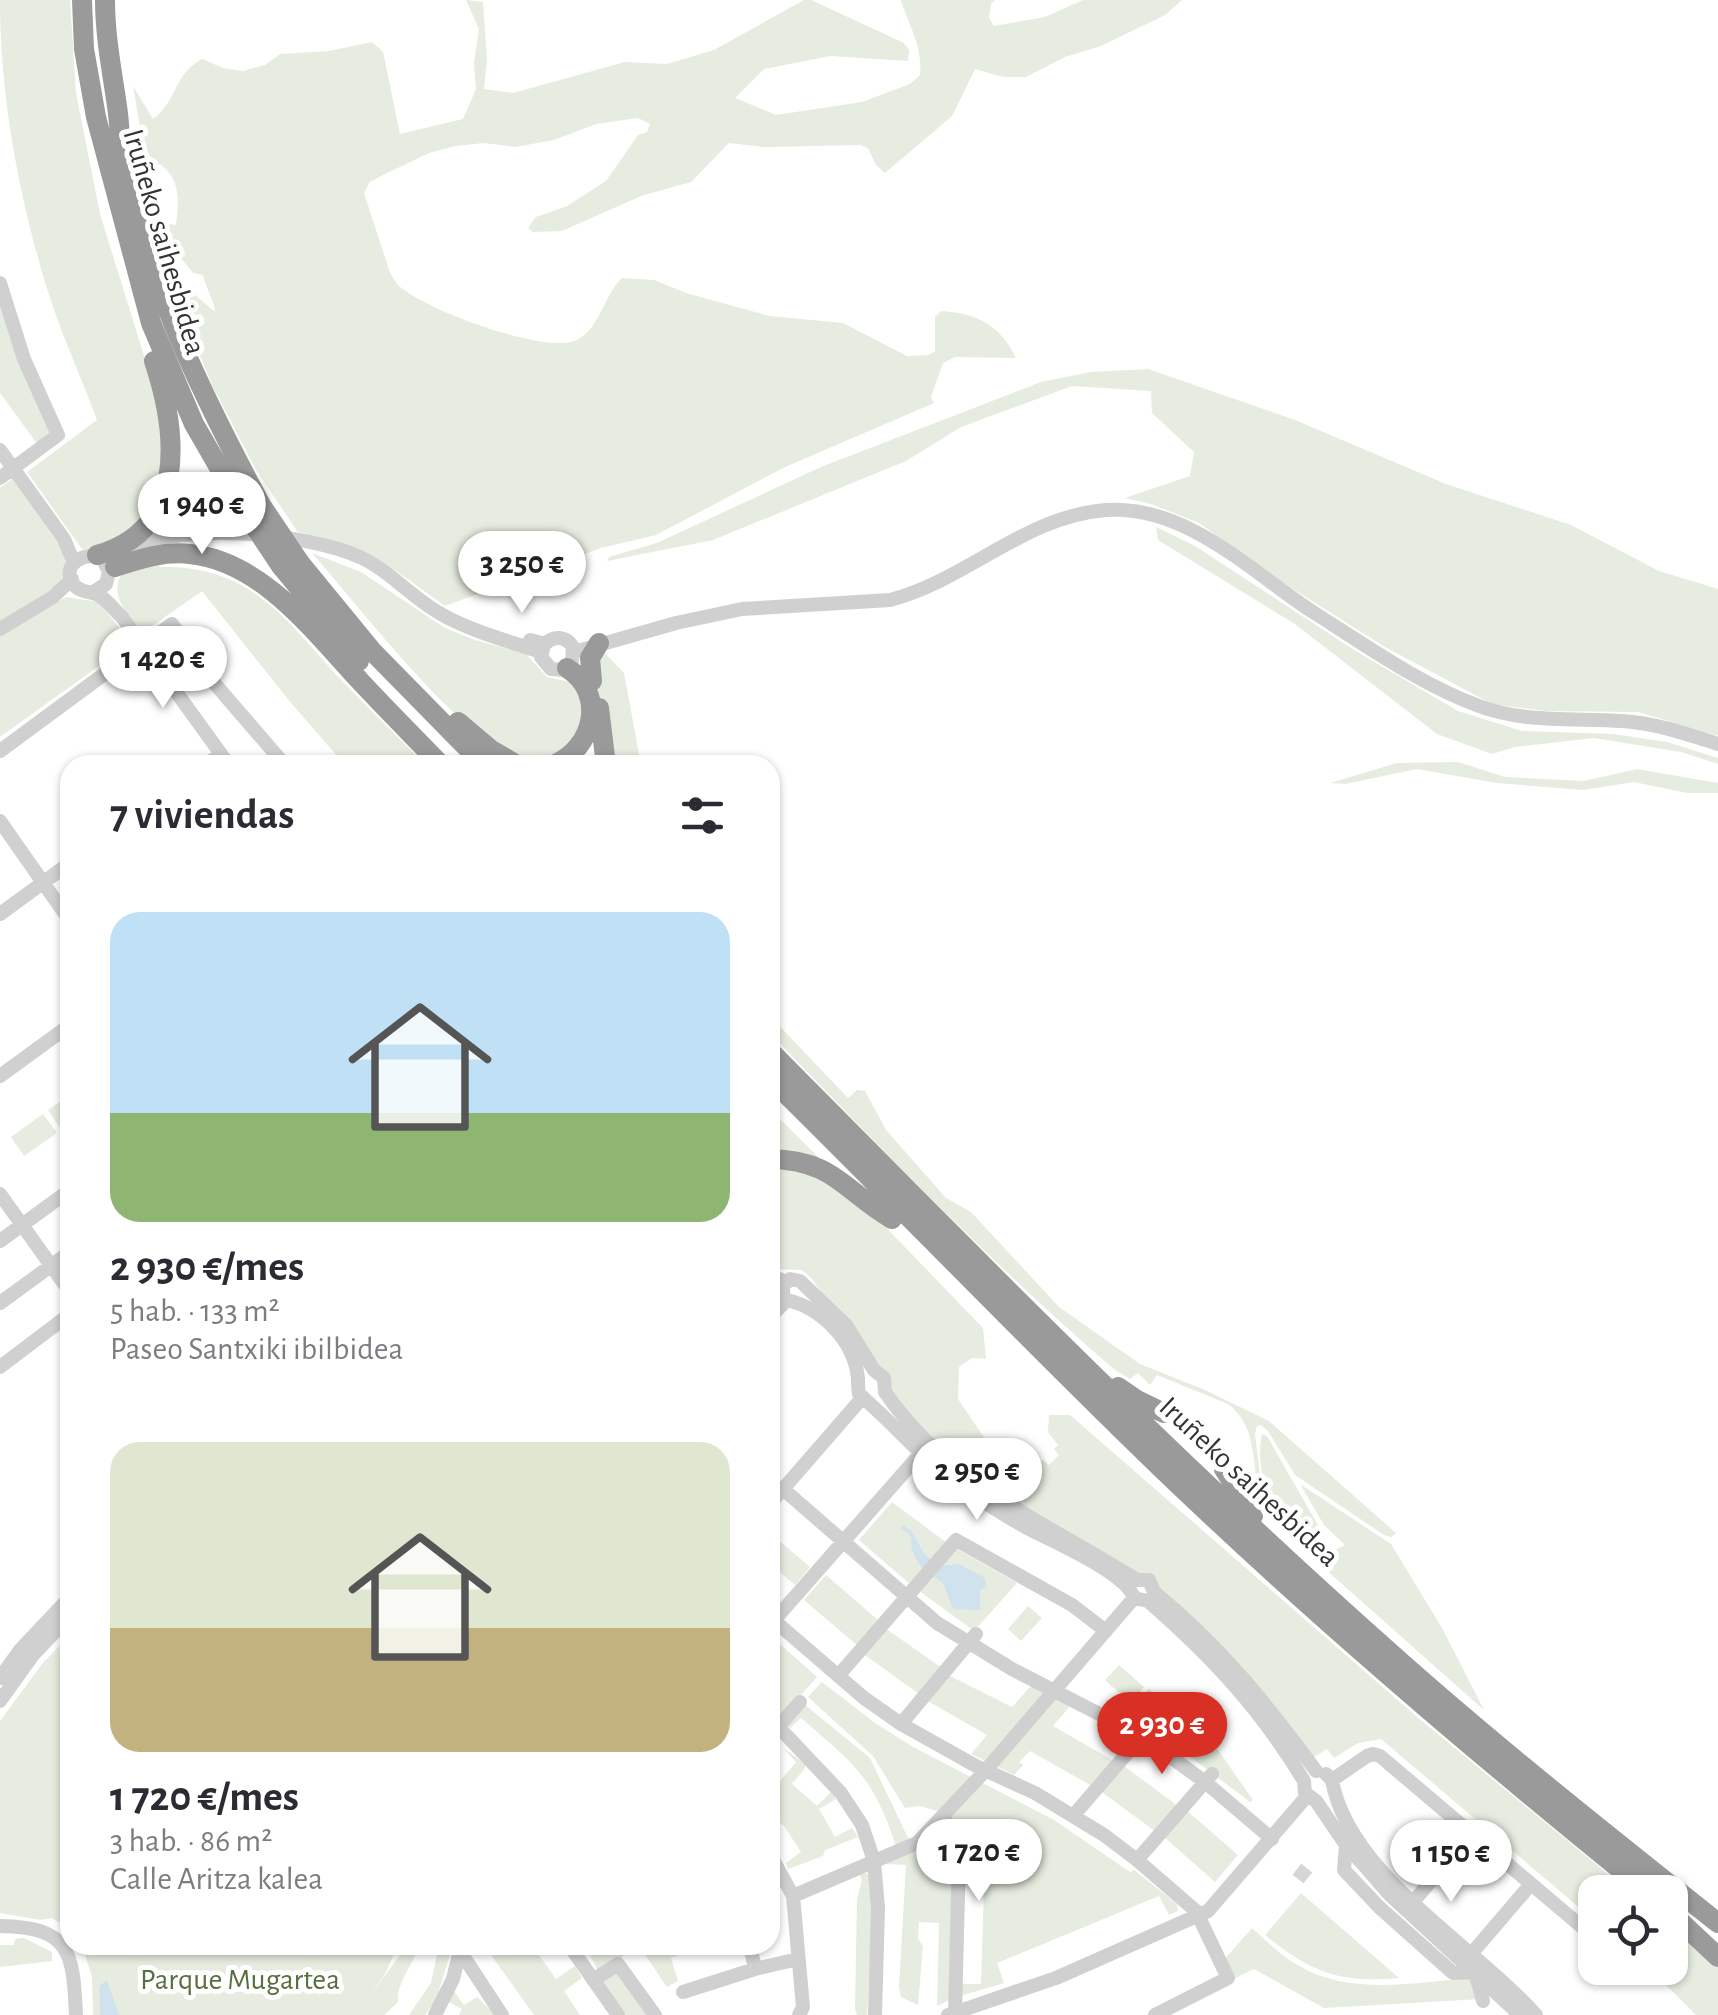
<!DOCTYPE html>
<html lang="es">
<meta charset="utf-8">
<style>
body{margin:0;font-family:"Alegreya Sans",sans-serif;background:#f2f2f3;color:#2b2b33;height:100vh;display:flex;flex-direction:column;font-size:38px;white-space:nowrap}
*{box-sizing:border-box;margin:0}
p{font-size:32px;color:#7c7c81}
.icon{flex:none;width:55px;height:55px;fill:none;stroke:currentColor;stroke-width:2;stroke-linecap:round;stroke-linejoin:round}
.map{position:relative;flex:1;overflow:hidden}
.details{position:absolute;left:60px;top:755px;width:720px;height:1200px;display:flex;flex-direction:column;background:#fff;border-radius:30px;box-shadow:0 2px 8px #0004}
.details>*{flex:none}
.controls{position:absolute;left:1578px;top:1875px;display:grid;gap:20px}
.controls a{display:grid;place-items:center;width:110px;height:110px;border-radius:20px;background:#fff;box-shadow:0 2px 8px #0004;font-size:50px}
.price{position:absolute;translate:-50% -85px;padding:0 22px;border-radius:35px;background:#fff;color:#222;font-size:32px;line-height:65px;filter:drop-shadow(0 2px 5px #0008)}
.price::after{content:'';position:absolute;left:50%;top:60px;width:30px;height:22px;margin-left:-15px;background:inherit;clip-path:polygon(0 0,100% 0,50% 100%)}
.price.active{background:#d93025;color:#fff}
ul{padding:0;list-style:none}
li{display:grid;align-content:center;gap:20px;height:530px;padding:0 50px}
li span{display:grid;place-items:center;height:310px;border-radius:30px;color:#555}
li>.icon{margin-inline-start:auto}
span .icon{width:180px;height:180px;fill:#fffc;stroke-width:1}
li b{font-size:42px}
h2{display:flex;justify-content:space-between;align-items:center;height:120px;padding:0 50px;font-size:42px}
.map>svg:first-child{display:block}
.green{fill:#e6ecdf}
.water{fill:#cfe2ee}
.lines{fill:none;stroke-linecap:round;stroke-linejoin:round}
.minor-tunnel{stroke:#d6d6d6;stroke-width:14;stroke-dasharray:14 7;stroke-linecap:butt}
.minor{stroke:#d0d0d0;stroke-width:14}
.highway{stroke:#9a9a9a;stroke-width:20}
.highway-bridge{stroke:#9a9a9a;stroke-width:20}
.labels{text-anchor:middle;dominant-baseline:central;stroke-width:10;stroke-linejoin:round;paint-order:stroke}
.street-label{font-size:30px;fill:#333;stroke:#fff}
.park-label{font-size:30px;fill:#56703f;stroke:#fff}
</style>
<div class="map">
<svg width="1718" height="2015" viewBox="0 0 1718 2015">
<rect width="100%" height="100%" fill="#fff"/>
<!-- green -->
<path class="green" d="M0,0h70l6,93 24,121 59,190 6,42 -6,47 -31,44 -33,14 -13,-2 -55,-77 70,-52c-17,-46 -38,-91 -52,-138 -27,-91 -45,-187 -45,-282z
M466,0l17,2 4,57 -3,30 29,4 112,-31 42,2 47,-14 90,-50h7l93,43 5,7 -1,11 -77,-5 -67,13 -29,29 41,17 86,-13 48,-18 10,-9c3,-28 -11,-49 -19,-75h94l-4,4 -2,14 5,8 51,-9 38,-17h99l-17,15 -64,31 -36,11 -39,20h-23l-28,-8 -23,47 -67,57 -9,-8 -8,-17 -8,-3 -95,2 -36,-4 -38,39 -50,14 -79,35 -29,1 -5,-4 8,-11 31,-11 39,-25 32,-46 9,-3 3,-8 -12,-6 -42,6 -42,16 -39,7 -31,-4 -29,3 -26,7 -50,24 -9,5 -6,11 26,80 7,11c24,25 149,71 180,56 23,-12 27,-45 45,-62l32,2 32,13 83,23 74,7 64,33 22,-1 6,-4v-34l6,-6c36,2 60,15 75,47l-61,-1 -12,6 -12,34 3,6 -149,64 -129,68 -55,13 -156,58c-54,-39 -80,-61 -147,-74l-42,-62 -44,-85 -33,-81 7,-5 -8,-13 2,-4 35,30c0,-10 -9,-23 -12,-37l-10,-2 -17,-21 -5,7 -7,1 -7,-38 19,3c3,-23 5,-46 -16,-61l-13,4 -14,-82 20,33c24,-17 20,-44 49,-60l21,9 20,3 22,-6 15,-11 49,-3 43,-9 11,10 17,82 63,-15 13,-30 -2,-26 5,-34z
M0,297l52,136 -14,12 -38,-52z
M1148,369l147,51 151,64 125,41 88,46 59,18v147l-80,-24 -92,-1 -54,-7 -107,-57 -111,-70 -75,-54 -48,-19 -26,-6 65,-22 4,-24 -42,-39 -1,-22 -79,-5 -111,41 -55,34 -193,79 -106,21 2,-4 48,-14 164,-76 220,-85 50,-10z
M12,479l51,71c5,13 3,24 -6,36l-57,36v-134z
M1156,527l39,19 159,104 104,61 64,20 91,3 54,8 51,16v6l-37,-12 -87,-14 -79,9 -23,7 -55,-20 -142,-110 -137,-84z
M312,553l49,19 84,56 30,12 51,14 21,23 23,5 13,16 2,31c-14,15 -27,33 -50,35 -54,3 -185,-169 -223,-211z
M156,562l4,5c93,-2 127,55 183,115 27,28 55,55 83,83h-81l-54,-62 -89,-112 -60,42c-13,-18 -33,-36 -21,-58z
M66,597l33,5 29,37v6l-128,92v-102z
M601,649l23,24 17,92h-29l-18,-98z
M1458,762l47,15 79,4 53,-12 81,14v10h-31l-53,-11 -51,8 -86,-7 -80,-14 -72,15 -15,-1 67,-20z
M770,1016l78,82 9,-8 8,1 21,39 60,68 25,14 88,95 81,57 65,26 64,31 127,112 -5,4 -7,-2 -89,-60 -27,-44 -7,-6 -4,1 -2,8 7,58 -2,6 -8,-5 6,-4c-6,-31 -2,-64 -30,-85l-71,-29 -7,10 -12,-12 -8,6 -15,-9c-122,-105 -234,-221 -345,-337z
M70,1095v26l-10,7 -12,-18z
M770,1109l50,50 -50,-3z
M43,1114l14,19 -33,23 -13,-19z
M785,1167l29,7 59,40 110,114 3,31 -14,-1 -13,9 -1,32 38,56c12,7 27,6 36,15l11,-10 6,5 10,-10 -5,-6 4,-4 -10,-13 1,-17h21l347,302 213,175h-35v29l-214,-182 -23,4 -24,15 -7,-9 -16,10 -174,-183 -176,-108 -70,-74v-13l-4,-8 -17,-15 -59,-80 -9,-8 -32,-1v-101z
M1262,1434l5,2 52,91 -10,29c-10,-11 -23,-23 -32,-36 -12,-20 -21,-63 -15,-86z
M1300,1484l91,60 51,84 42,82 -169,-150 30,-15 -21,-20z
M892,1502l55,41 -36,42 -52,-45z
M770,1533l40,34 -15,18 -25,-21z
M955,1548l62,35 -43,48 -56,-41z
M826,1575l53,46 -21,25 -54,-46z
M1028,1606l14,12 -21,23 -13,-12z
M885,1628l57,40 -23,26 -57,-41z
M70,1635v295l-18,-12 -11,2 -41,-7v-192l42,-57z
M772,1637l45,40 -37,42 -10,-9z
M1119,1665l25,22 -14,16 -25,-23z
M948,1675l64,32 20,-22 14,6 -61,70 -14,-7 16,-19 -61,-35z
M822,1682l53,41 38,24 141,73 76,52 4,-2 43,34 1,7 -9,4 -10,-19 -162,67 7,20 -44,13v-12h21l4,-129 -20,-1 -24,-42 -21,-6 -15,2 -32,-52 -65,-59z
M1149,1689l16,14 -17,20 -16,-14z
M1057,1696l15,8 -19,22 61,35 -22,25 -62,-35 -11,11 4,3 -9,10 -18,-9z
M1177,1703l41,47 35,50 -3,2 -95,-72z
M804,1704l66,54 39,82 -13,6c-23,-70 -42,-82 -95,-128l-11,10 -3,-3z
M782,1747l23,17v4l-13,16 25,22 15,-15 4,8 -17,10 16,28 17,-9 6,9 -33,13 -2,6 -35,13 -2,-6 15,-11 -17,-26 -14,-12v-21l26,-31z
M1121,1764l57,42 -22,26 -57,-42z
M1186,1810l52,45 -23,27 -52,-46z
M916,1851h17l-2,21 13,1 3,-7 11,-1 -9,135 -12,6 2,-83 -20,-1 -1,17 5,7 -5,59 -17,-8 -2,-10 7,-122 -21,-1z
M857,1868l18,11 -8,136h-10l-2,-6 2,-110 5,-19z
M1301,1893l98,85c-60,5 -87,-5 -134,-43z
M1670,1926l48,39v50h-22l-47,-47h21z
M1252,1928c15,14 31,29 49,39 51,29 117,15 172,11l7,21 -156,9 -70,-39 -21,10 -10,-18z
M24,1938l28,14v9l-52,6v-22h14l1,-6z
M82,1945h316l-13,29 -21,30 36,-49 3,-10h16c-5,19 -23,38 -21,57l-14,13h-291l-1,-38z
M439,1945h14l-17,55 -11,15h-16l22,-32z
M484,1945h48l24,34 19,-13 7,12 -18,13 16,24h-46z
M584,1945h121l-34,13 7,23 -11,6 -28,-41 -40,26z
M616,1968l34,47h-26l-25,-35z
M453,1990l11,15 13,-8 19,18h-37l3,-6 -13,-7z"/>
<!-- water -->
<path class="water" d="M903,1525l9,7 13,23 16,11 18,-2 26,14 1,9 -6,4v19l-27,-1 -10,-26 -23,-17 -8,-15 -2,-17 -10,-6z
M107,1980l12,35h-19l-1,-29z"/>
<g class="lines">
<!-- minor-tunnel -->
<path class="minor-tunnel" d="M1298,1879l12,-15"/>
<!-- minor -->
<path class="minor" d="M0,283l24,76 34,76 -58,43
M0,450l64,89 10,24
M127,549c58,-27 175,-17 233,8 30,14 52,41 81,57 27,16 70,28 100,38
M92,593l14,-9 3,-12 -6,-13c-18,-10 -45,7 -28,27 7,7 15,5 23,9 9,4 16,15 24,22l107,148
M0,629l53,-32 19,-18
M530,640l15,4c9,-9 21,-8 28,3l-1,15 -8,8 -13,-1 -10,-12 3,-12
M574,652l102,-29 66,-14 148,-9c77,-20 135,-84 216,-90 81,-5 144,61 207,102 52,33 108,73 166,94 45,17 95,12 143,15 33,2 65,13 96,23
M0,751l172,-127 43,60 70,81
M205,765l16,-11
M0,821l70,100
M0,914l70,-51
M0,1076l70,-51
M0,1194l70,98
M0,1241l70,-51
M770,1275l16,7
M787,1300c34,8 67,40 71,78 0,5 0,11 1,16 21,18 40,38 61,58 34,31 73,58 113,79 24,12 94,43 101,67l14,3c64,56 112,107 156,180l1,12 11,8 30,44 43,49 131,121
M787,1300l-4,-4v-10l7,-7 10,2 46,44 28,45 10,8 1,14
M0,1303l70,-51
M770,1317l17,-17
M0,1367l70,-53
M885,1392c62,91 162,131 252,188h12l5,12c66,54 112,111 162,179
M783,1489l154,134 75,46 130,67 63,46 67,57
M770,1504l93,-107
M770,1617l94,81 37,26 75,42 59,27 69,42 33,25 59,51 32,67 -73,37
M770,1625l151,-172
M838,1676l118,-136 116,65 34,26
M0,1678l20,-28 50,-53
M0,1701l33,-46 37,-39
M770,1718l71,75 21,32 12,36 4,47 -3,107
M901,1724l75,-90
M779,1726l21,-24
M1326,1774l6,6c16,94 142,165 204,235
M1332,1780l35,-24 6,-2 7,2 215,182
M1073,1816l76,-88
M943,1818l14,18 2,19 -4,158
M1346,1845l-2,25 35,37 74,66 22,-1 8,29
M770,1854l23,42 10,111 -4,8
M1137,1860l75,-86
M793,1896l124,-53 68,-72 149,-173
M1413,1902l58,-68
M0,1926c72,1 73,28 76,89
M569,1945l49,70
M750,1945l5,24
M460,1951l42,64
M1472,1953l59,-69
M593,1980l25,-16 37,51
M683,1992l72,-23 43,-10
M435,2015l18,-36 8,-33
M948,2015l108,-37 152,-67 99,-115"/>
<!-- highway -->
<path class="highway" d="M82,0l2,49 12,68 55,206 43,101 49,85
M105,0c0,36 7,71 12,106 3,20 3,41 7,61 26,121 79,230 137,338
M97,555c91,-25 81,-122 57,-194
M300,563l73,89 111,113
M281,566l78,95
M115,567c25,-8 48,-16 75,-13 72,7 125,79 170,127 27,29 54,56 81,84
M592,681l-2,-23 9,-15
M599,708l7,57
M458,722l32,27 27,16
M553,765c41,-16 54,-72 14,-97
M770,1051c201,203 401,407 615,597 107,96 220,185 333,275
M770,1078c131,129 259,263 392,391 155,149 319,288 486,423
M770,1159c64,1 74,32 122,60
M1118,1387l19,13 27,13
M1224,1469l29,47
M1670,1912l48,45"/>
<!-- highway-bridge -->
<path class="highway-bridge" d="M261,505l39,58
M243,509l38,57"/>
</g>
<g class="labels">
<!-- street labels -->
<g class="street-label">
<text transform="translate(164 242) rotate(74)">Iruñeko saihesbidea</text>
<text transform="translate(1249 1482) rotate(43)">Iruñeko saihesbidea</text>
</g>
<!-- park labels -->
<g class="park-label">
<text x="240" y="1980">Parque Mugartea</text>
</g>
</g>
</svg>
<div class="controls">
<a><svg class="icon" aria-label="locate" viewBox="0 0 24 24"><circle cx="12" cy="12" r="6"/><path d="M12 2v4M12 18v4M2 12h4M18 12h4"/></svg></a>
</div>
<b class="price" style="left:202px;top:557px">1 940 €</b>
<b class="price" style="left:522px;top:616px">3 250 €</b>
<b class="price" style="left:163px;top:711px">1 420 €</b>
<b class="price" style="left:977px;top:1523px">2 950 €</b>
<b class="price active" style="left:1162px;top:1777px">2 930 €</b>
<b class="price" style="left:979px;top:1904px">1 720 €</b>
<b class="price" style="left:1451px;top:1905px">1 150 €</b>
<section class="details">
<h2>7 viviendas<svg class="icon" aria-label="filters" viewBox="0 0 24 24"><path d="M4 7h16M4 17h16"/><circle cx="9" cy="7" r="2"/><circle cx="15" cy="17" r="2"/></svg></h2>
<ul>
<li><span style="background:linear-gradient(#bfe0f5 65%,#8fb573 0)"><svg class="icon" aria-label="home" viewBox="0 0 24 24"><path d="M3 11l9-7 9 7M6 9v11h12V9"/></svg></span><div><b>2 930 €/mes</b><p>5 hab. · 133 m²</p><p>Paseo Santxiki ibilbidea</p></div></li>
<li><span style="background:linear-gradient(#dfe7d0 60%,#c2b280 0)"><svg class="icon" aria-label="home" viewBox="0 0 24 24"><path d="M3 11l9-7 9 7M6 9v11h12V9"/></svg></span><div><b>1 720 €/mes</b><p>3 hab. · 86 m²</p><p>Calle Aritza kalea</p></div></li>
</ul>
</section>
</div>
